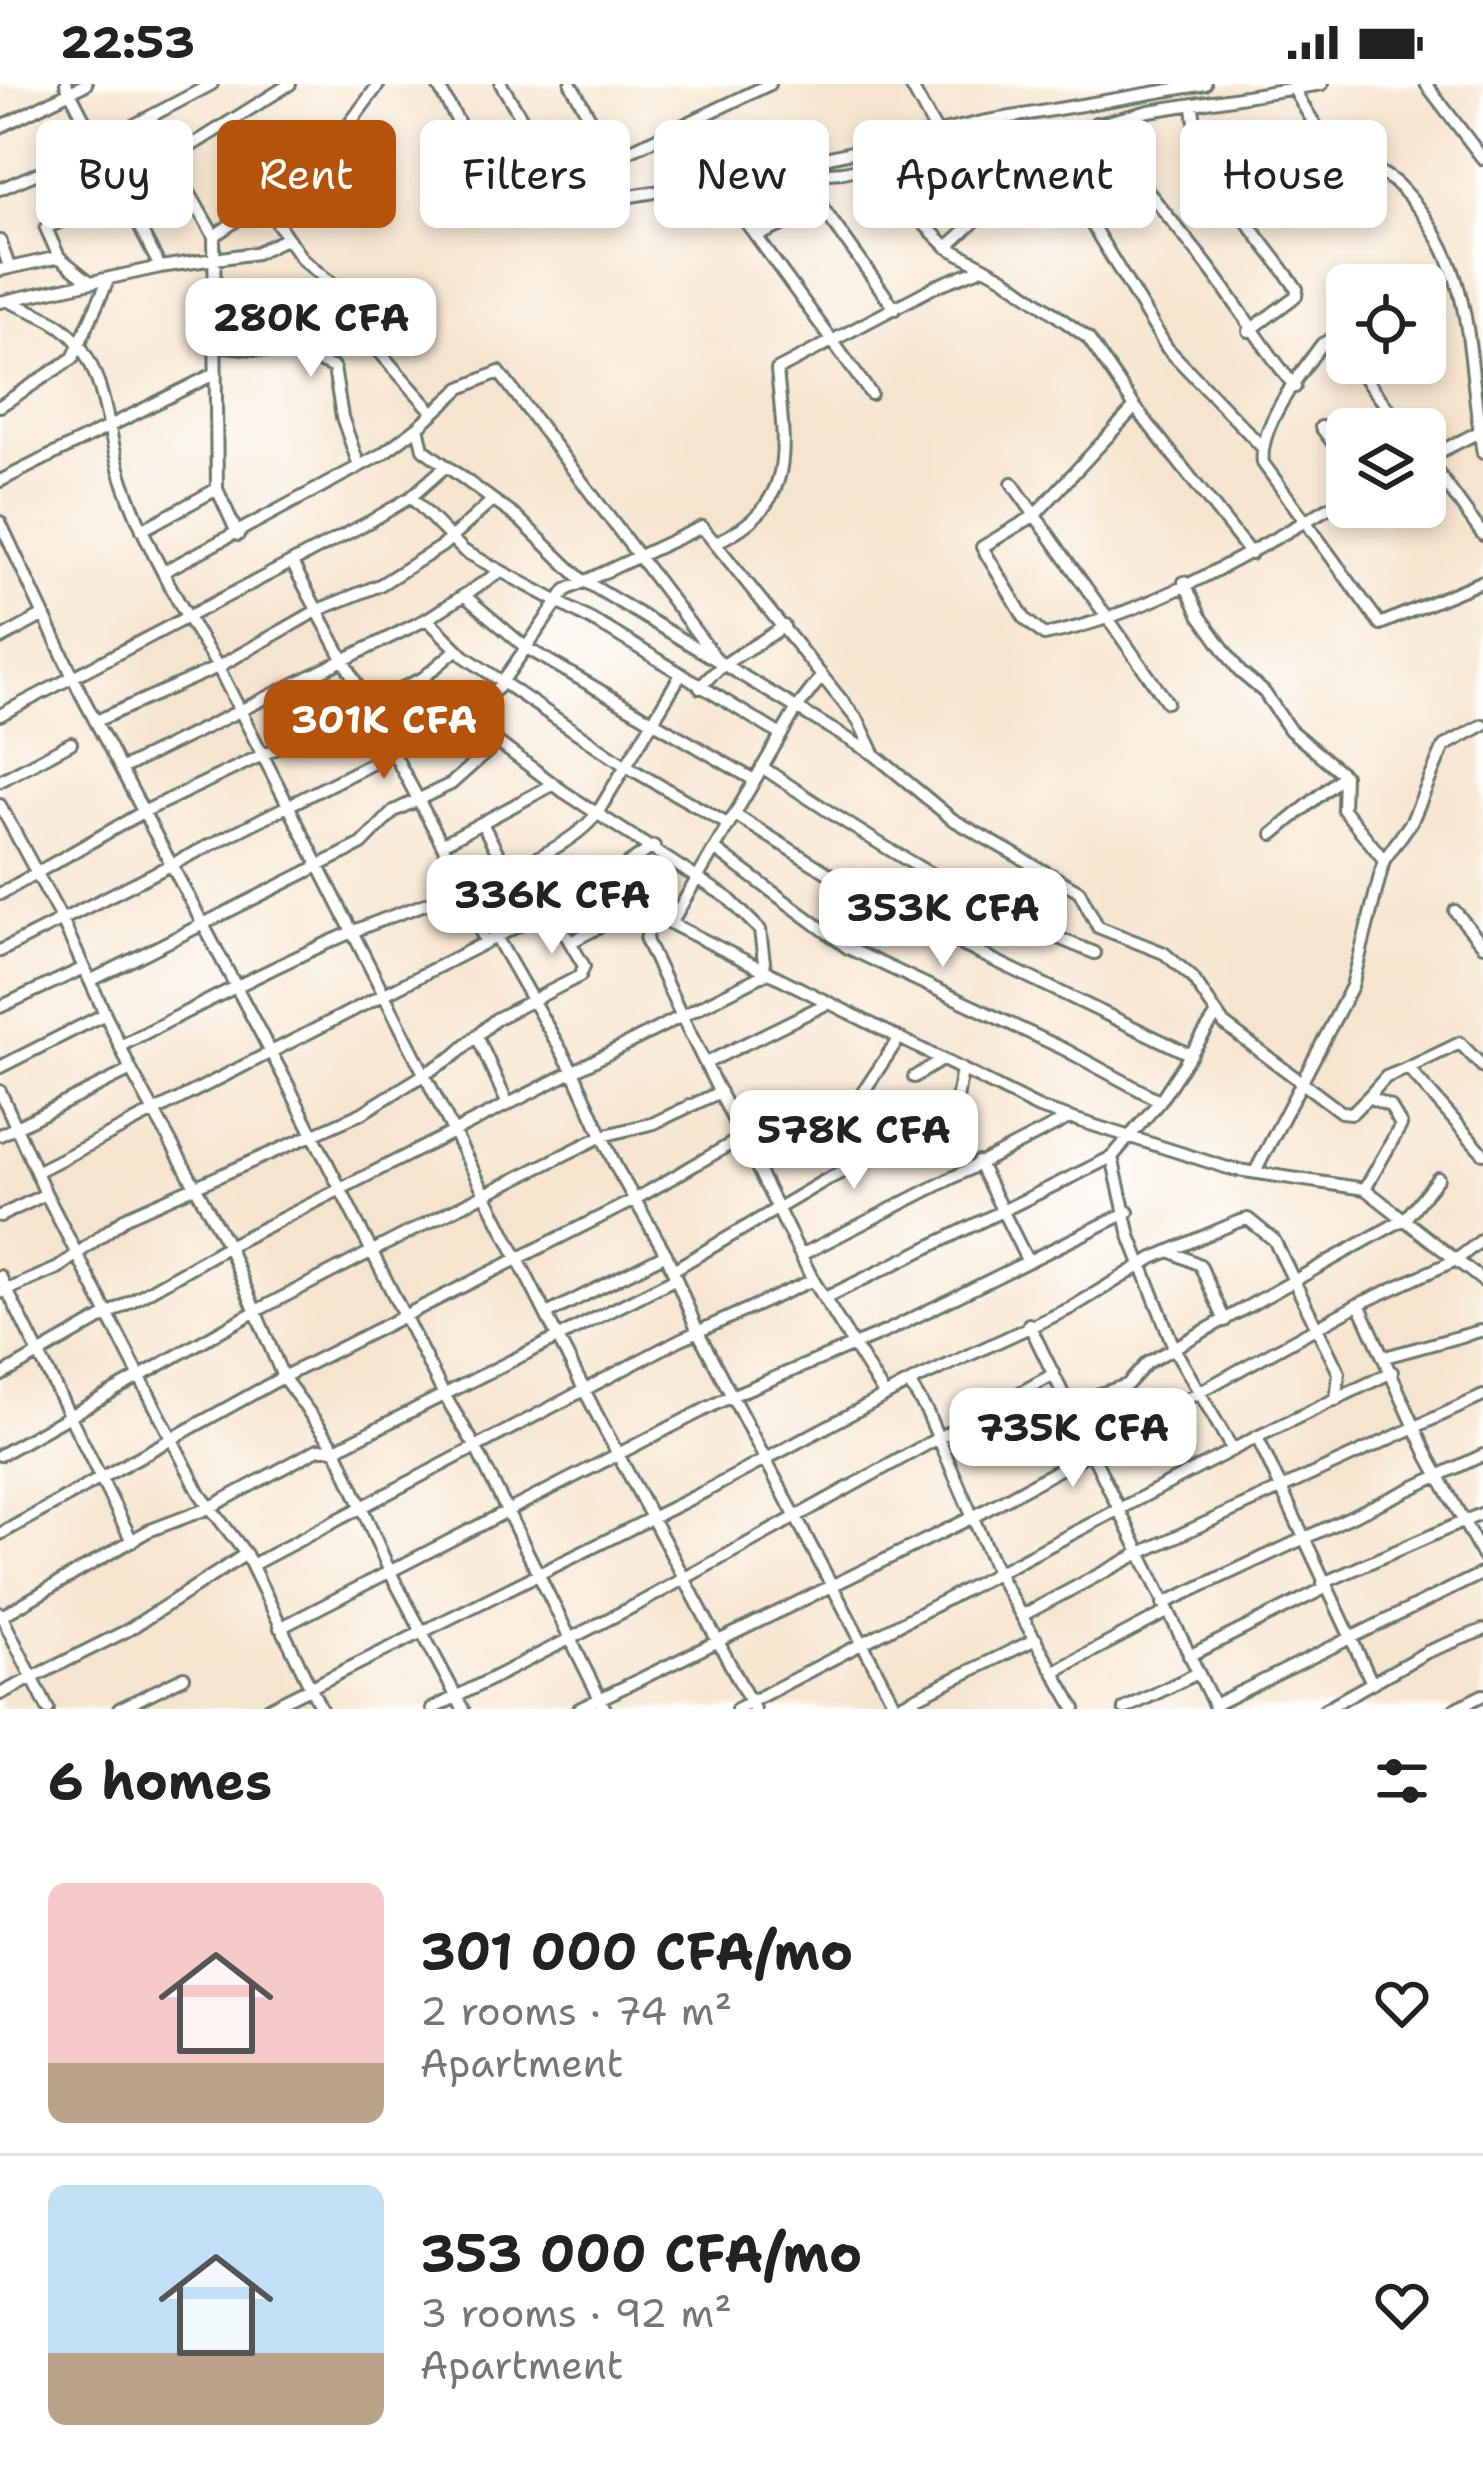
<!DOCTYPE html>
<meta charset="utf-8">
<style>
body{margin:0;font-family:"Shantell Sans",sans-serif;background:#f6f6f6;color:#222;height:100vh;display:flex;flex-direction:column;font-size:45px;white-space:nowrap}
*{box-sizing:border-box;margin:0}
p{font-size:39px;color:#767676}
.icon{flex:none;width:66px;height:66px;fill:none;stroke:currentColor;stroke-width:2;stroke-linecap:round;stroke-linejoin:round}
.map{position:relative;height:1625px;overflow:hidden}
.sheet{display:flex;flex-direction:column;background:#fff;flex:1}
.sheet>*{flex:none}
.guide{position:absolute;left:36px;top:36px;width:1413px;height:108px;display:flex;gap:24px}
.tools{position:absolute;left:1326px;top:180px;display:grid;gap:24px}
.tools a{display:grid;place-items:center;width:120px;height:120px;border-radius:18px;background:#fff;box-shadow:0 6px 18px #0003;font-size:60px}
.price{position:absolute;translate:-50% -102px;padding:0 27px;border-radius:24px;background:#fff;color:#222;font-size:39px;line-height:78px;filter:drop-shadow(0 3px 6px #0008)}
.price::after{content:'';position:absolute;left:50%;top:72px;width:36px;height:27px;margin-left:-18px;background:inherit;clip-path:polygon(0 0,100% 0,50% 100%)}
.price.current{background:#b45309;color:#fff}
ul{padding:0;list-style:none}
li{display:flex;align-items:center;gap:36px;height:300px;padding:0 48px}
li+li{border-top:3px solid #e0e0e0}
li span{display:grid;place-items:center;flex:none;width:336px;height:240px;border-radius:18px;color:#555}
li>.icon{margin-inline-start:auto}
span .icon{width:144px;height:144px;fill:#fffc;stroke-width:1}
li b{font-size:51px}
h2{display:flex;justify-content:space-between;align-items:center;height:144px;padding:0 48px;font-size:51px}
.tag{padding:0 42px;border-radius:18px;background:#fff;box-shadow:0 6px 18px #0003;font-size:42px;line-height:108px}
.tag.current{background:#b45309;color:#fff}
.status{display:flex;justify-content:space-between;align-items:center;height:84px;padding:0 60px;background:#fff;direction:ltr}
.status svg{height:33px;fill:currentColor}
.map>svg:first-child{display:block}
.lines{fill:none;stroke-linecap:round;stroke-linejoin:round}
.minor-casing{stroke:#6a786a;stroke-width:16}
.minor{stroke:#fff;stroke-width:10}
</style>
<div class="status"><b>22:53</b><svg viewBox="0 0 49 12"><path d="M0 12V9h3v3zM5 12V6h3v6zM10 12V3h3v9zM15 12V0h3v12zM26 1h20v11H26zM47 4h2v5h-2z"/></svg></div>
<div class="map">
<svg width="1483" height="1625" viewBox="0 0 1483 1625">
<rect width="100%" height="100%" fill="#fff"/>
<filter id="ink" filterUnits="userSpaceOnUse"><feTurbulence type="fractalNoise" baseFrequency=".00833" numOctaves="2"/><feDisplacementMap in="SourceGraphic" scale="24" xChannelSelector="R" yChannelSelector="G"/><feConvolveMatrix kernelMatrix="1 2 1 2 8 2 1 2 1" color-interpolation-filters="sRGB"/></filter>
<filter id="wash" filterUnits="userSpaceOnUse"><feTurbulence type="fractalNoise" baseFrequency=".004" numOctaves="4" result="noise"/><feDisplacementMap in="SourceGraphic" scale="48" xChannelSelector="R" yChannelSelector="G"/><feGaussianBlur stdDeviation="2.7" result="paint"/><feColorMatrix in="noise" values="0 0 0 0 0 0 0 0 0 0 0 0 0 0 0 0 0 1.4 0 .05"/><feComposite in="paint" operator="in"/></filter>
<g filter="url(#wash)">
<rect width="100%" height="100%" fill="#f6e5ce"/>
</g>
<g filter="url(#ink)">
<g class="lines">
<!-- minor casing -->
<g class="minor-casing">
<path id="minor" d="M66,0l94,183
M437,0l59,106 135,6 107,-18 244,-56 223,-38
M501,0l59,98
M571,0l40,72
M910,0l27,49
M1426,0l57,75
M1294,5c16,29 29,53 58,70 16,9 35,14 48,28 78,80 65,164 83,266
M1193,20c2,66 69,133 104,185l-1,7 -47,35
M1096,39c33,47 69,89 105,134 33,42 60,88 94,130
M0,43l86,-43
M1045,54l8,23 114,187 95,99
M857,84l20,9 70,70 56,30 85,61 47,69 116,147
M815,92l7,31 73,102
M756,94l87,-6 78,-16 100,-3 24,-15 104,-27 173,-27
M716,97l155,213
M0,105l64,-27 148,-78
M545,107l225,-107
M265,121l37,54 49,41 24,47 56,63
M760,151l62,-28
M214,152l-44,-77 120,-75
M0,157l9,25
M947,163l54,-50 20,-44
M0,186l59,-13
M90,198l-31,-25 -13,-29 76,-35
M0,218l160,-35 96,-14 29,-14
M12,219c25,10 54,21 69,44 28,42 27,96 44,140 23,64 57,123 93,180l378,746 158,296
M214,261l89,9 31,14 8,49 17,49
M1347,269l-12,-16 -13,7c-21,28 -64,83 -59,119l117,161 103,-43
M1353,279l51,66
M0,322l73,-48 36,-80
M1135,323l-101,109 -52,31 43,72 19,16c104,-20 212,-85 303,-138
M418,343l43,-39 38,-16 219,289
M1321,343l26,35
M1425,371l58,80
M1425,375l56,-28
M0,397l214,-107
M1012,399l155,219
M217,405l21,46
M411,413l53,54 144,78 173,106
M0,438l81,172 205,387 157,312 32,53 130,263
M142,446l75,-41 -3,-253 107,-74 58,-78
M717,458c82,-39 67,-94 60,-172l159,-84 49,-19
M292,479l150,281 43,97
M163,488l219,-118 36,-27 5,22 96,70 62,60 294,176 77,64 127,72 19,36 66,26 28,24 32,47 117,88 11,1 16,-16 22,9 11,19 -36,64
M1184,498l16,34 40,56 24,20 26,38 54,45 -1,34 41,51
M465,512l60,51 229,133
M427,535l37,37 162,110 103,59
M0,555l44,-24
M700,604c21,-28 56,-41 84,-62
M0,631l371,-194 40,-24 34,-30
M464,633l100,75 164,106 32,32 5,40
M96,637l122,-54 100,-57 62,-25 62,-39 51,-46
M762,683c106,72 212,139 333,186
M121,685l306,-150 73,-47
M0,697l71,-38
M0,721l61,113 70,152 97,176 55,131 53,72 54,123 73,137
M735,731l144,90 312,150
M483,741l23,44
M1273,750l71,-59
M442,760l112,-60
M716,766l132,98 216,101 96,52
M596,802l443,222 192,61 134,20 118,92
M0,810l143,-82 280,-134 32,-27
M1455,827l28,34
M652,831l-6,25 36,77 131,263 72,116
M671,839l126,-215 25,-32 37,46 16,33
M495,851l79,138 42,94 50,87 32,78 199,377
M571,858l66,-35
M0,867l464,-234 34,-29 68,-98 136,-63 120,149
M90,897l272,-137 32,-33 57,-27 46,-41
M0,923l84,-39
M1217,930l-57,87 -48,56 18,79 45,114 56,97
M477,952l31,69
M122,961c76,-39 152,-79 230,-113 62,-28 208,-66 246,-120l82,-136
M706,979l120,-59
M0,983l105,-53
M1483,983l-23,-24 -52,25 75,85
M914,993l28,-17
M0,1007l46,103 154,300 46,60 75,155
M1368,1013l18,-20 22,-9
M0,1051l131,-65
M978,1078l49,98
M756,1080l100,-61 41,-62
M36,1088l560,-286 58,-40
M1255,1088l97,-186 32,-126 28,-39 32,-75 39,-21
M0,1132l46,-22
M1172,1168l28,13 25,56
M801,1171l268,-137
M673,1186l151,-89 130,-63 8,-49
M0,1192l132,265
M0,1209l58,-25 70,-52 234,-103 92,-57 42,-37 84,-43 4,-10 -33,-56
M825,1214l287,-141
M1359,1220l69,152 55,101
M547,1230l119,-60
M1029,1240l187,385
M1385,1273l95,-26
M0,1292l228,-130 541,-274
M909,1299l18,29 70,161 78,136
M1068,1320l59,-19 20,-22 259,-145 32,-40
M1257,1353l135,-65
M0,1371l256,-144 173,-89 173,-86 52,-13 66,-31
M0,1450l283,-157 351,-177 152,-88
M252,1481l427,-225 134,-60
M1323,1499l160,-70
M1163,1520l320,-149
M0,1529l48,96
M1023,1531l115,-61 345,-158
M0,1533l148,-86 61,-23 109,-59h18l340,-171
M280,1544l451,-232 154,-64 243,-120
M1189,1572l136,-68
M1055,1587l112,-59
M0,1610l128,-64 118,-76
M1214,1621l269,-132
M119,1625l65,-32
M267,1625l439,-218 203,-108 162,-75 82,-50 84,-36 11,-3 26,21 65,133 -3,27
M432,1625l208,-106 414,-229
M579,1625l394,-192 386,-213 97,-44 27,-21
M737,1625l520,-272 115,246
M892,1625l144,-70
M1124,1625l74,-36
M1325,1625l102,-57 56,-22
M1455,1625l28,-14"/>
</g>
<!-- minor -->
<use href="#minor" class="minor"/>
</g>
</g>
</svg>
<div class="tools">
<a><svg class="icon" aria-label="locate" viewBox="0 0 24 24"><circle cx="12" cy="12" r="6"/><path d="M12 2v4M12 18v4M2 12h4M18 12h4"/></svg></a>
<a><svg class="icon" aria-label="layers" viewBox="0 0 24 24"><path d="M12 4l9 5-9 5-9-5zM3 14l9 5 9-5"/></svg></a>
</div>
<b class="price" style="left:311px;top:296px">280K CFA</b>
<b class="price current" style="left:384px;top:698px">301K CFA</b>
<b class="price" style="left:552px;top:873px">336K CFA</b>
<b class="price" style="left:943px;top:886px">353K CFA</b>
<b class="price" style="left:854px;top:1108px">578K CFA</b>
<b class="price" style="left:1073px;top:1406px">735K CFA</b>
<div class="guide">
<a class="tag">Buy</a>
<a class="tag current">Rent</a>
<a class="tag">Filters</a>
<a class="tag">New</a>
<a class="tag">Apartment</a>
<a class="tag">House</a>
</div>
</div>
<section class="sheet">
<h2>6 homes<svg class="icon" aria-label="filters" viewBox="0 0 24 24"><path d="M4 7h16M4 17h16"/><circle cx="9" cy="7" r="2"/><circle cx="15" cy="17" r="2"/></svg></h2>
<ul>
<li><span style="background:linear-gradient(#f6c9c9 75%,#b9a48a 0)"><svg class="icon" aria-label="home" viewBox="0 0 24 24"><path d="M3 11l9-7 9 7M6 9v11h12V9"/></svg></span><div><b>301 000 CFA/mo</b><p>2 rooms · 74 m²</p><p>Apartment</p></div><svg class="icon" aria-label="heart" viewBox="0 0 24 24"><path d="M12 20l-8-8c-3-5 5-10 8-4 3-6 11-1 8 4z"/></svg></li>
<li><span style="background:linear-gradient(#bfe0f5 70%,#b9a48a 0)"><svg class="icon" aria-label="home" viewBox="0 0 24 24"><path d="M3 11l9-7 9 7M6 9v11h12V9"/></svg></span><div><b>353 000 CFA/mo</b><p>3 rooms · 92 m²</p><p>Apartment</p></div><svg class="icon" aria-label="heart" viewBox="0 0 24 24"><path d="M12 20l-8-8c-3-5 5-10 8-4 3-6 11-1 8 4z"/></svg></li>
</ul>
</section>
